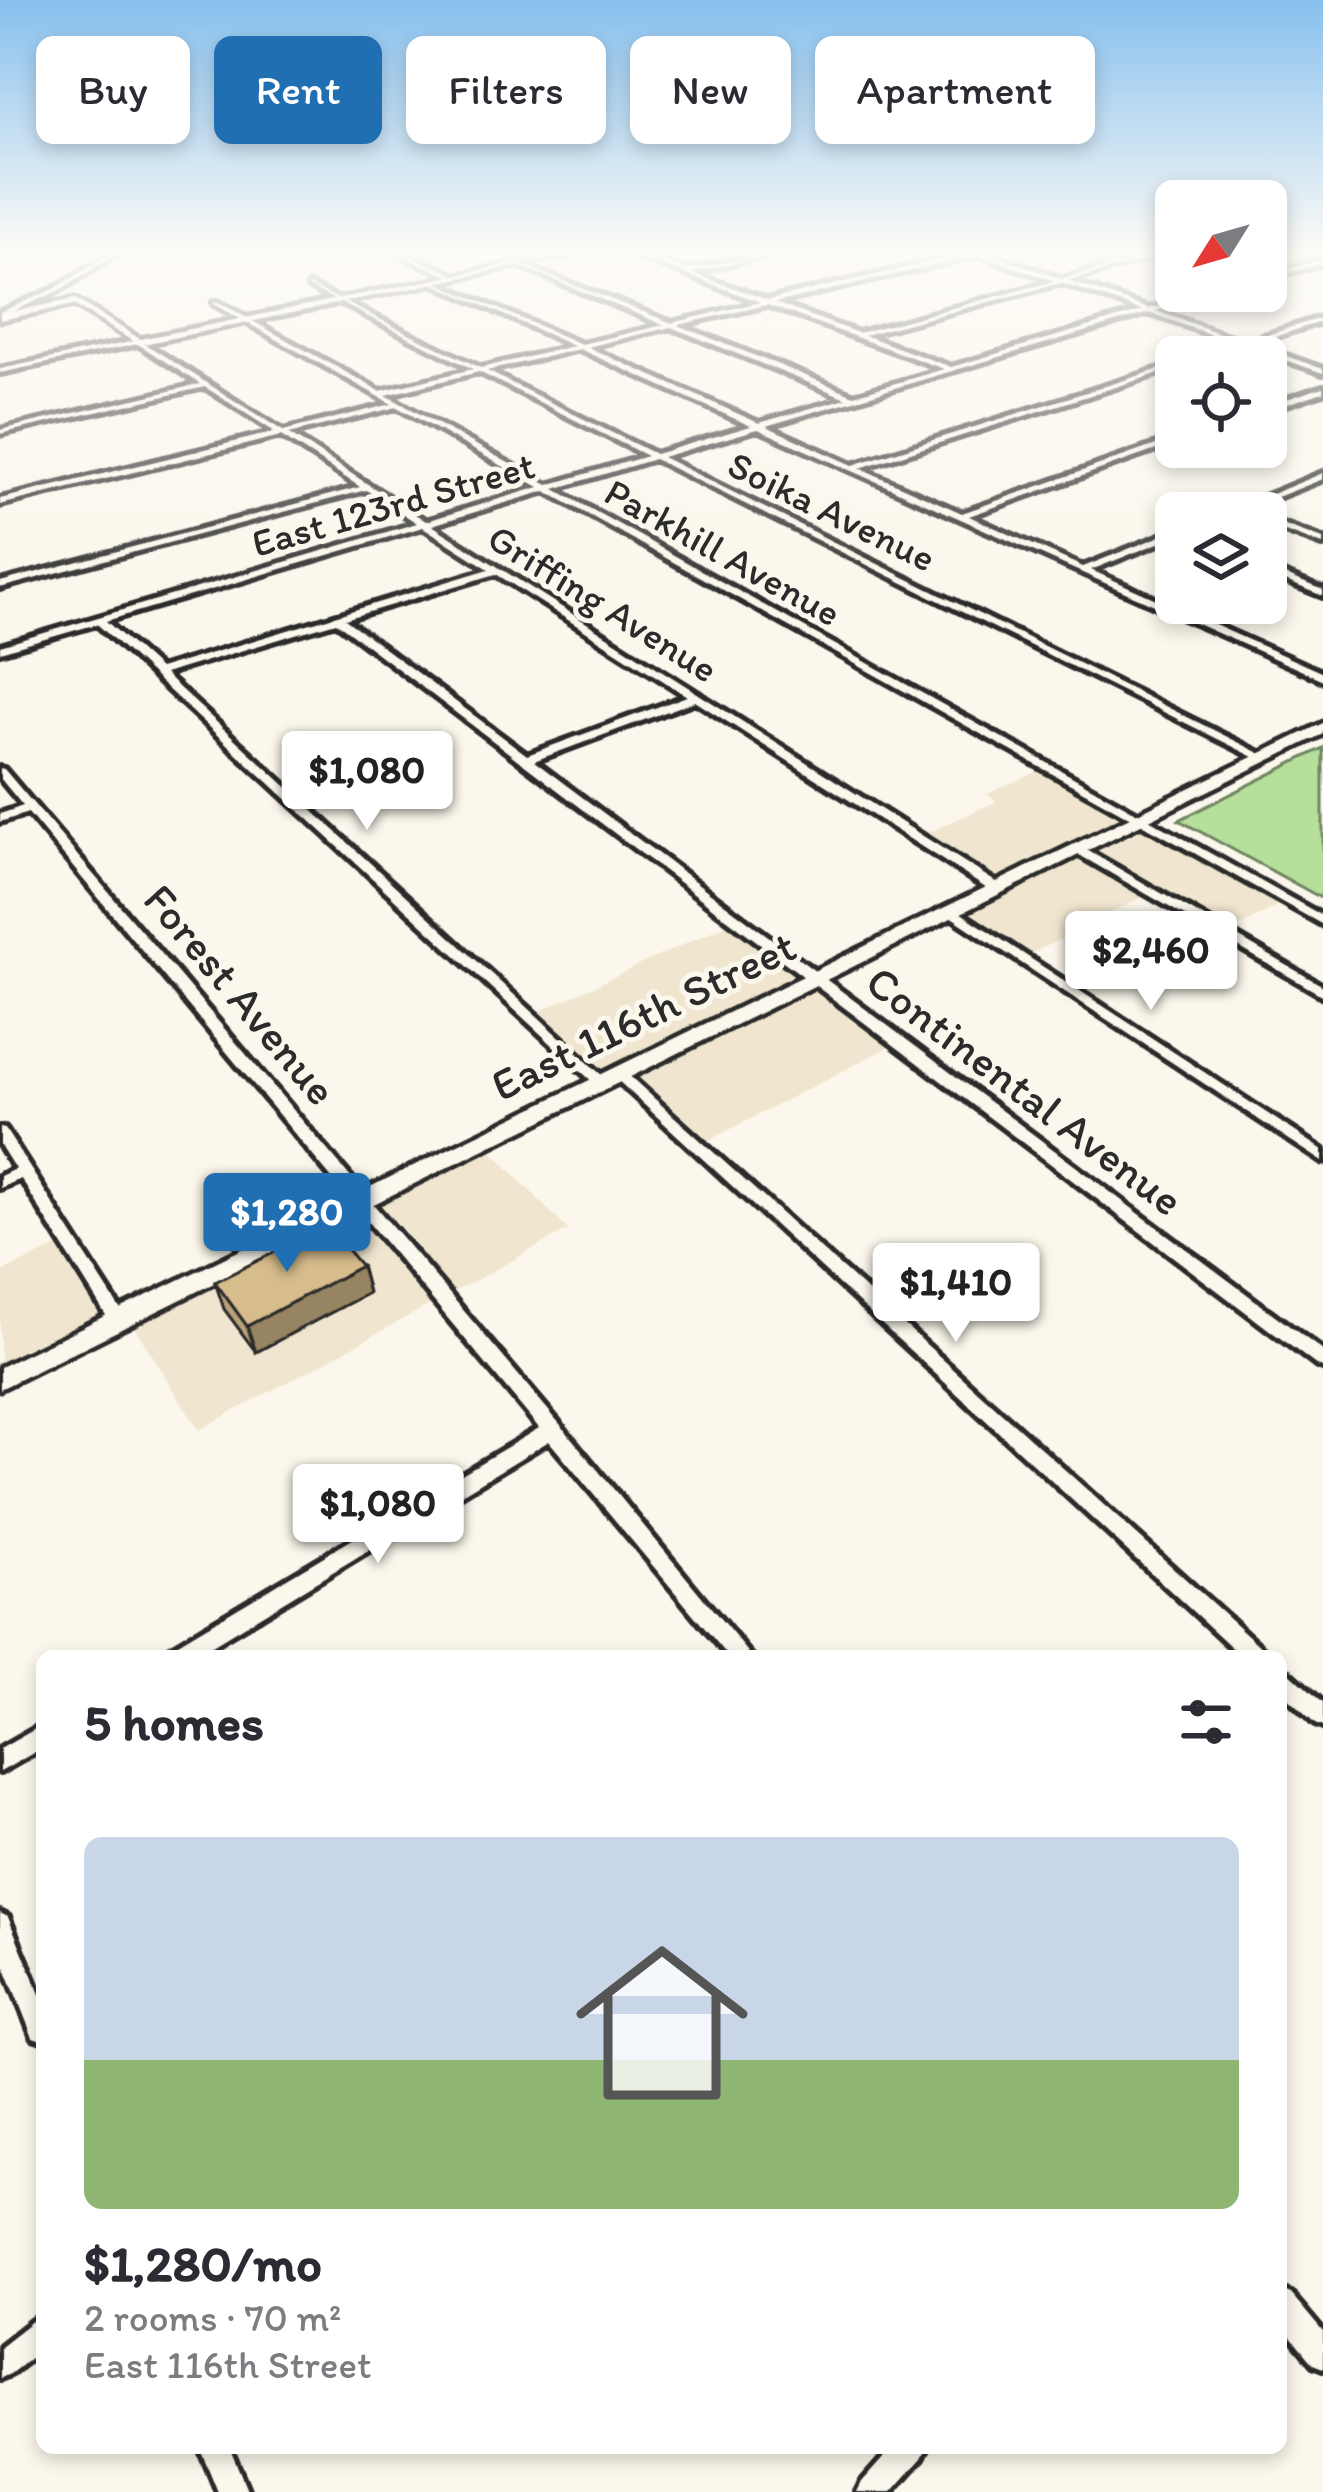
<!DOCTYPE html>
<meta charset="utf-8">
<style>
body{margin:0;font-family:Itim,sans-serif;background:#f7f7f7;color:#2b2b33;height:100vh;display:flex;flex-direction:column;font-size:45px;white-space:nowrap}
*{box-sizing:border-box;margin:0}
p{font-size:39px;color:#7c7c81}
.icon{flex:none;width:66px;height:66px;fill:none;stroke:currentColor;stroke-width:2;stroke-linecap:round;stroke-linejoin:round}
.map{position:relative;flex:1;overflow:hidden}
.side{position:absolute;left:36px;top:1650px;width:1251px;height:804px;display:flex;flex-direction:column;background:#fff;border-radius:18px;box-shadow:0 6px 18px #0003}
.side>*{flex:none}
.banner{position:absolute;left:36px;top:36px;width:1251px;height:108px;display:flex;gap:24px}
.needle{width:78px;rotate:233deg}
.tools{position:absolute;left:1155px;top:180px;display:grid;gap:24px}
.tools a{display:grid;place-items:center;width:132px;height:132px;border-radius:18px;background:#fff;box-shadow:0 6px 18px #0003;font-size:60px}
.price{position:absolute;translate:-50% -102px;padding:0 27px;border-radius:12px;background:#fff;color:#222;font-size:39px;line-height:78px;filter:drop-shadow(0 3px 6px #0008)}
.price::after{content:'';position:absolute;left:50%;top:72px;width:36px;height:27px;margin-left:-18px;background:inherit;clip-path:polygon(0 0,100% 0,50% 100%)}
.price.on{background:#1f6fb2;color:#fff}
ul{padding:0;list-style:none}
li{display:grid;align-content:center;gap:24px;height:636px;padding:0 48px}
li span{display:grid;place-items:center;height:372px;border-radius:18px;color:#555}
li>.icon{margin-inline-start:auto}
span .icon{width:216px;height:216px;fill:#fffc;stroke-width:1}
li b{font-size:51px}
h2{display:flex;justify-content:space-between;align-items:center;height:144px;padding:0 48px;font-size:51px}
.tag{padding:0 42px;border-radius:18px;background:#fff;box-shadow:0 6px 18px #0003;font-size:42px;line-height:108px}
.tag.on{background:#1f6fb2;color:#fff}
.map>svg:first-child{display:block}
.built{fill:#f0e5cf}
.green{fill:#b6df9b;stroke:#708563;stroke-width:3}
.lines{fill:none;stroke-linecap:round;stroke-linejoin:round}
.minor-casing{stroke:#2b2b2b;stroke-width:10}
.tertiary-casing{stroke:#2b2b2b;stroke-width:9}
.secondary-casing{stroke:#2b2b2b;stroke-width:9}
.primary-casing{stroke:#2b2b2b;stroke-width:9}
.minor{fill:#fbf7ec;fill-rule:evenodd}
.tertiary{fill:#fbf7ec;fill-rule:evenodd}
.secondary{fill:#fbf7ec;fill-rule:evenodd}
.primary{fill:#fbf7ec;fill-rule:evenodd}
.wall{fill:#b9a278;stroke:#2b2b2b;stroke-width:3}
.shaded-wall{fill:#968462;stroke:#2b2b2b;stroke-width:3}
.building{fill:#d7bc8c;stroke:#2b2b2b;stroke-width:3}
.labels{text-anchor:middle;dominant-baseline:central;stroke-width:10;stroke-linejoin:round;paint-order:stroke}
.far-street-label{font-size:39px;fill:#2b2b2b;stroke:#fbf7ec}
.street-label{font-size:45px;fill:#2b2b2b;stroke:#fbf7ec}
</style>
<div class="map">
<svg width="1323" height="2492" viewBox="0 0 1323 2492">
<rect width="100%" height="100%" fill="#fbf7ec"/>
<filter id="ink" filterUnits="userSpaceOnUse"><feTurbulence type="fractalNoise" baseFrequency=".00833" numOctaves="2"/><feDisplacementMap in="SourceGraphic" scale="24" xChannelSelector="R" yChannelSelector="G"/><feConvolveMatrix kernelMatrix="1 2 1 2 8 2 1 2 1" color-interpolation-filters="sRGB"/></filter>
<g filter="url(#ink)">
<!-- built -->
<path class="built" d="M1046,768l239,133 -60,34 -73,-43 -129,66 -71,-47 43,-21 -78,-52 80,-37 -10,-7z
M738,919l162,122 -202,105 -79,-72 -18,8 -71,-66z
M482,1141l86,89 -369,200 -72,-115z
M68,1242l50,78 -118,59v-106z"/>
<!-- green -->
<path class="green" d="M1323,748v151l-144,-79z"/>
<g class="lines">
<!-- minor casing -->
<g class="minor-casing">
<path id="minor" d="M0,252h7l-7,4z
M113,252h7l-62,39 -58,26v-5l54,-23z
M393,252h8l58,25 -5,1z
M626,252h8l51,18 95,-18 -88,21 76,27 206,-48h11l77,27 103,-27h9l-106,29 81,28 61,-18h10l-64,20 89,31 78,-25v4l-71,23 71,25v4l-78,-27 -34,11h-11l38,-13 -89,-31 -383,113 87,39 323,-101v4l-316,100 102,45 214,-75v5l-207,73 114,51 93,-37v6l-85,34 232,103v7l-565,-251 -96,28 604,299 2,2 -6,3 -608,-302 -99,30 768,427v9l-777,-434 -114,34 570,361v6h-10l-297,-191 -161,60 789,590v17l-6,-2 -981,-744 -172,52 442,405 2,3 -2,3h-10l-499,-461 -97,28v-6l417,-123 -51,-33 -366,98v-6l360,-95 -79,-51 -281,69v-6l275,-67 -70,-45 -205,47v-4l200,-46 -62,-40 -138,29v-4l139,-29 144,91 109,-27 -178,-100v-2h4l162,89 93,-22 -164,-82v-2l172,83 92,-22 -140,-63v-2l148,63 83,-19 -147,-60v-2l155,60 88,-21zM979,255l76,26 -197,52 -83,-30zM1061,283l81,28 -191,56 -87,-32zM767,305l177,64 -90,26 -176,-70zM671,327l175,71 -87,25 -172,-76zM579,349l172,77 -96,28 -168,-83zM479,372l168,84 -99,29 -162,-90zM397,407l143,80 -114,34 -137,-87zM423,527l66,42 -330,100 -53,-48zM496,574l191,122 -160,59 -182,-136z
M1323,259v4l-57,16v-4z
M1323,387v5l-57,19v-5z
M1323,473v6l-86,34h-12z
M1266,518l57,21v6l-57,-21z
M1266,567l57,23v6l-57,-23z
M0,768l4,1 556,655 191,232h-23l-179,-215 -355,215h-29l3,-7 371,-221 -511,-615 -28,9v-8l23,-8 -23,-28z
M1078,845l245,141v10l-249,-144 -2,-3z
M952,907l371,243v12l-376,-248v-6z
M619,1069l5,2 639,578 3,7h-25l-627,-579 -2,-3z
M0,1128l5,1 119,186 3,5 -3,5h-12l-91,-146 -21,9v-12l15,-7 -15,-24z
M1281,1668l7,3 35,32v24l-8,-3 -34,-32z
M42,1725v23l-42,24v-23z
M0,1913l8,4 34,82v42l-9,-3 -33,-83z
M1281,2290l10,4 32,38v36l-10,-4 -32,-39z
M42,2317v32l-32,25 -10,4v-32l32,-25z
M200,2448h30l18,44h-30z
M892,2448h35l-5,10 -30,34h-35l5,-10z"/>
</g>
<!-- tertiary casing -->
<g class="tertiary-casing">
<path id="tertiary" d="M570,252h14l-445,93 -65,-40 -74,15v-6l75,-15 65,40z"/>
</g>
<!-- secondary casing -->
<g class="secondary-casing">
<path id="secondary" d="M1323,723v11l-1323,655v-22z"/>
</g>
<!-- primary casing -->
<g class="primary-casing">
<path id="primary" d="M1312,252h11v5z"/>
</g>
<!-- minor -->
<use href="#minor" class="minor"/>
<!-- tertiary -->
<use href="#tertiary" class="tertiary"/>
<!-- secondary -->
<use href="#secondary" class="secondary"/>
<!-- primary -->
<use href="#primary" class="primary"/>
</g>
<!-- wall -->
<path class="wall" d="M361,1266l7,27 -112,59 -32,-43 -9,-27z"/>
<!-- shaded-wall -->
<path class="shaded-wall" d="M361,1266l7,27 -112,59 -9,-26z"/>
<!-- building -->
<path class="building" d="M327,1226l34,40 -114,60 -32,-44z"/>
</g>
<!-- sky -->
<linearGradient id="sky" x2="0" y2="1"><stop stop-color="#87c0ee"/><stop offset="0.42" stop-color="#fdfbf6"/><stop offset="1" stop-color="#fdfbf6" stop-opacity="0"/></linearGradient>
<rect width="1323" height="601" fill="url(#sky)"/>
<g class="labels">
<!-- far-street labels -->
<g class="far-street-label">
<text transform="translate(393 504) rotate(-16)">East 123rd Street</text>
<text transform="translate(832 511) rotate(26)">Soika Avenue</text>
<text transform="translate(723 552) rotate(29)">Parkhill Avenue</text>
<text transform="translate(603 603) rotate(32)">Griffing Avenue</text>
</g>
<!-- street labels -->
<g class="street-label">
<text transform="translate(241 994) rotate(50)">Forest Avenue</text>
<text transform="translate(643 1015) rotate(-26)">East 116th Street</text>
<text transform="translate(1025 1090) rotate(37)">Continental Avenue</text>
</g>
</g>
</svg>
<div class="tools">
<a><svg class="needle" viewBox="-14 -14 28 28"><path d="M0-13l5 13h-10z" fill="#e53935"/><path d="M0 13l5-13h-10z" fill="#7c7c81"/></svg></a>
<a><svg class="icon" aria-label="locate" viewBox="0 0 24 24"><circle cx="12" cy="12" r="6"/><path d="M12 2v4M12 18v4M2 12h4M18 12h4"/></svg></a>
<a><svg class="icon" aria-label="layers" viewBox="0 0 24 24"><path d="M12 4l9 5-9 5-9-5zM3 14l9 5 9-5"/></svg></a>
</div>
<b class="price" style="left:367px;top:833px">$1,080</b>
<b class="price" style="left:1151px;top:1013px">$2,460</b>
<b class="price on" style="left:287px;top:1275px">$1,280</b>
<b class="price" style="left:956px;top:1345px">$1,410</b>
<b class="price" style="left:378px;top:1566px">$1,080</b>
<div class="banner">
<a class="tag">Buy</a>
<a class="tag on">Rent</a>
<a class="tag">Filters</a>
<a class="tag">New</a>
<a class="tag">Apartment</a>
</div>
<section class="side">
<h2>5 homes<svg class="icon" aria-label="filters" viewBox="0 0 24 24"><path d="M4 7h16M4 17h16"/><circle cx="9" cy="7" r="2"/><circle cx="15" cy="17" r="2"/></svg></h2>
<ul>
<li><span style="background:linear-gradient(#c9d6e8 60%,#8fb573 0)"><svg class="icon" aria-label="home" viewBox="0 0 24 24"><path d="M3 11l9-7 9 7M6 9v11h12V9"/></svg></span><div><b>$1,280/mo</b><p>2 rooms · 70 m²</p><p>East 116th Street</p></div></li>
</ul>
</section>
</div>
